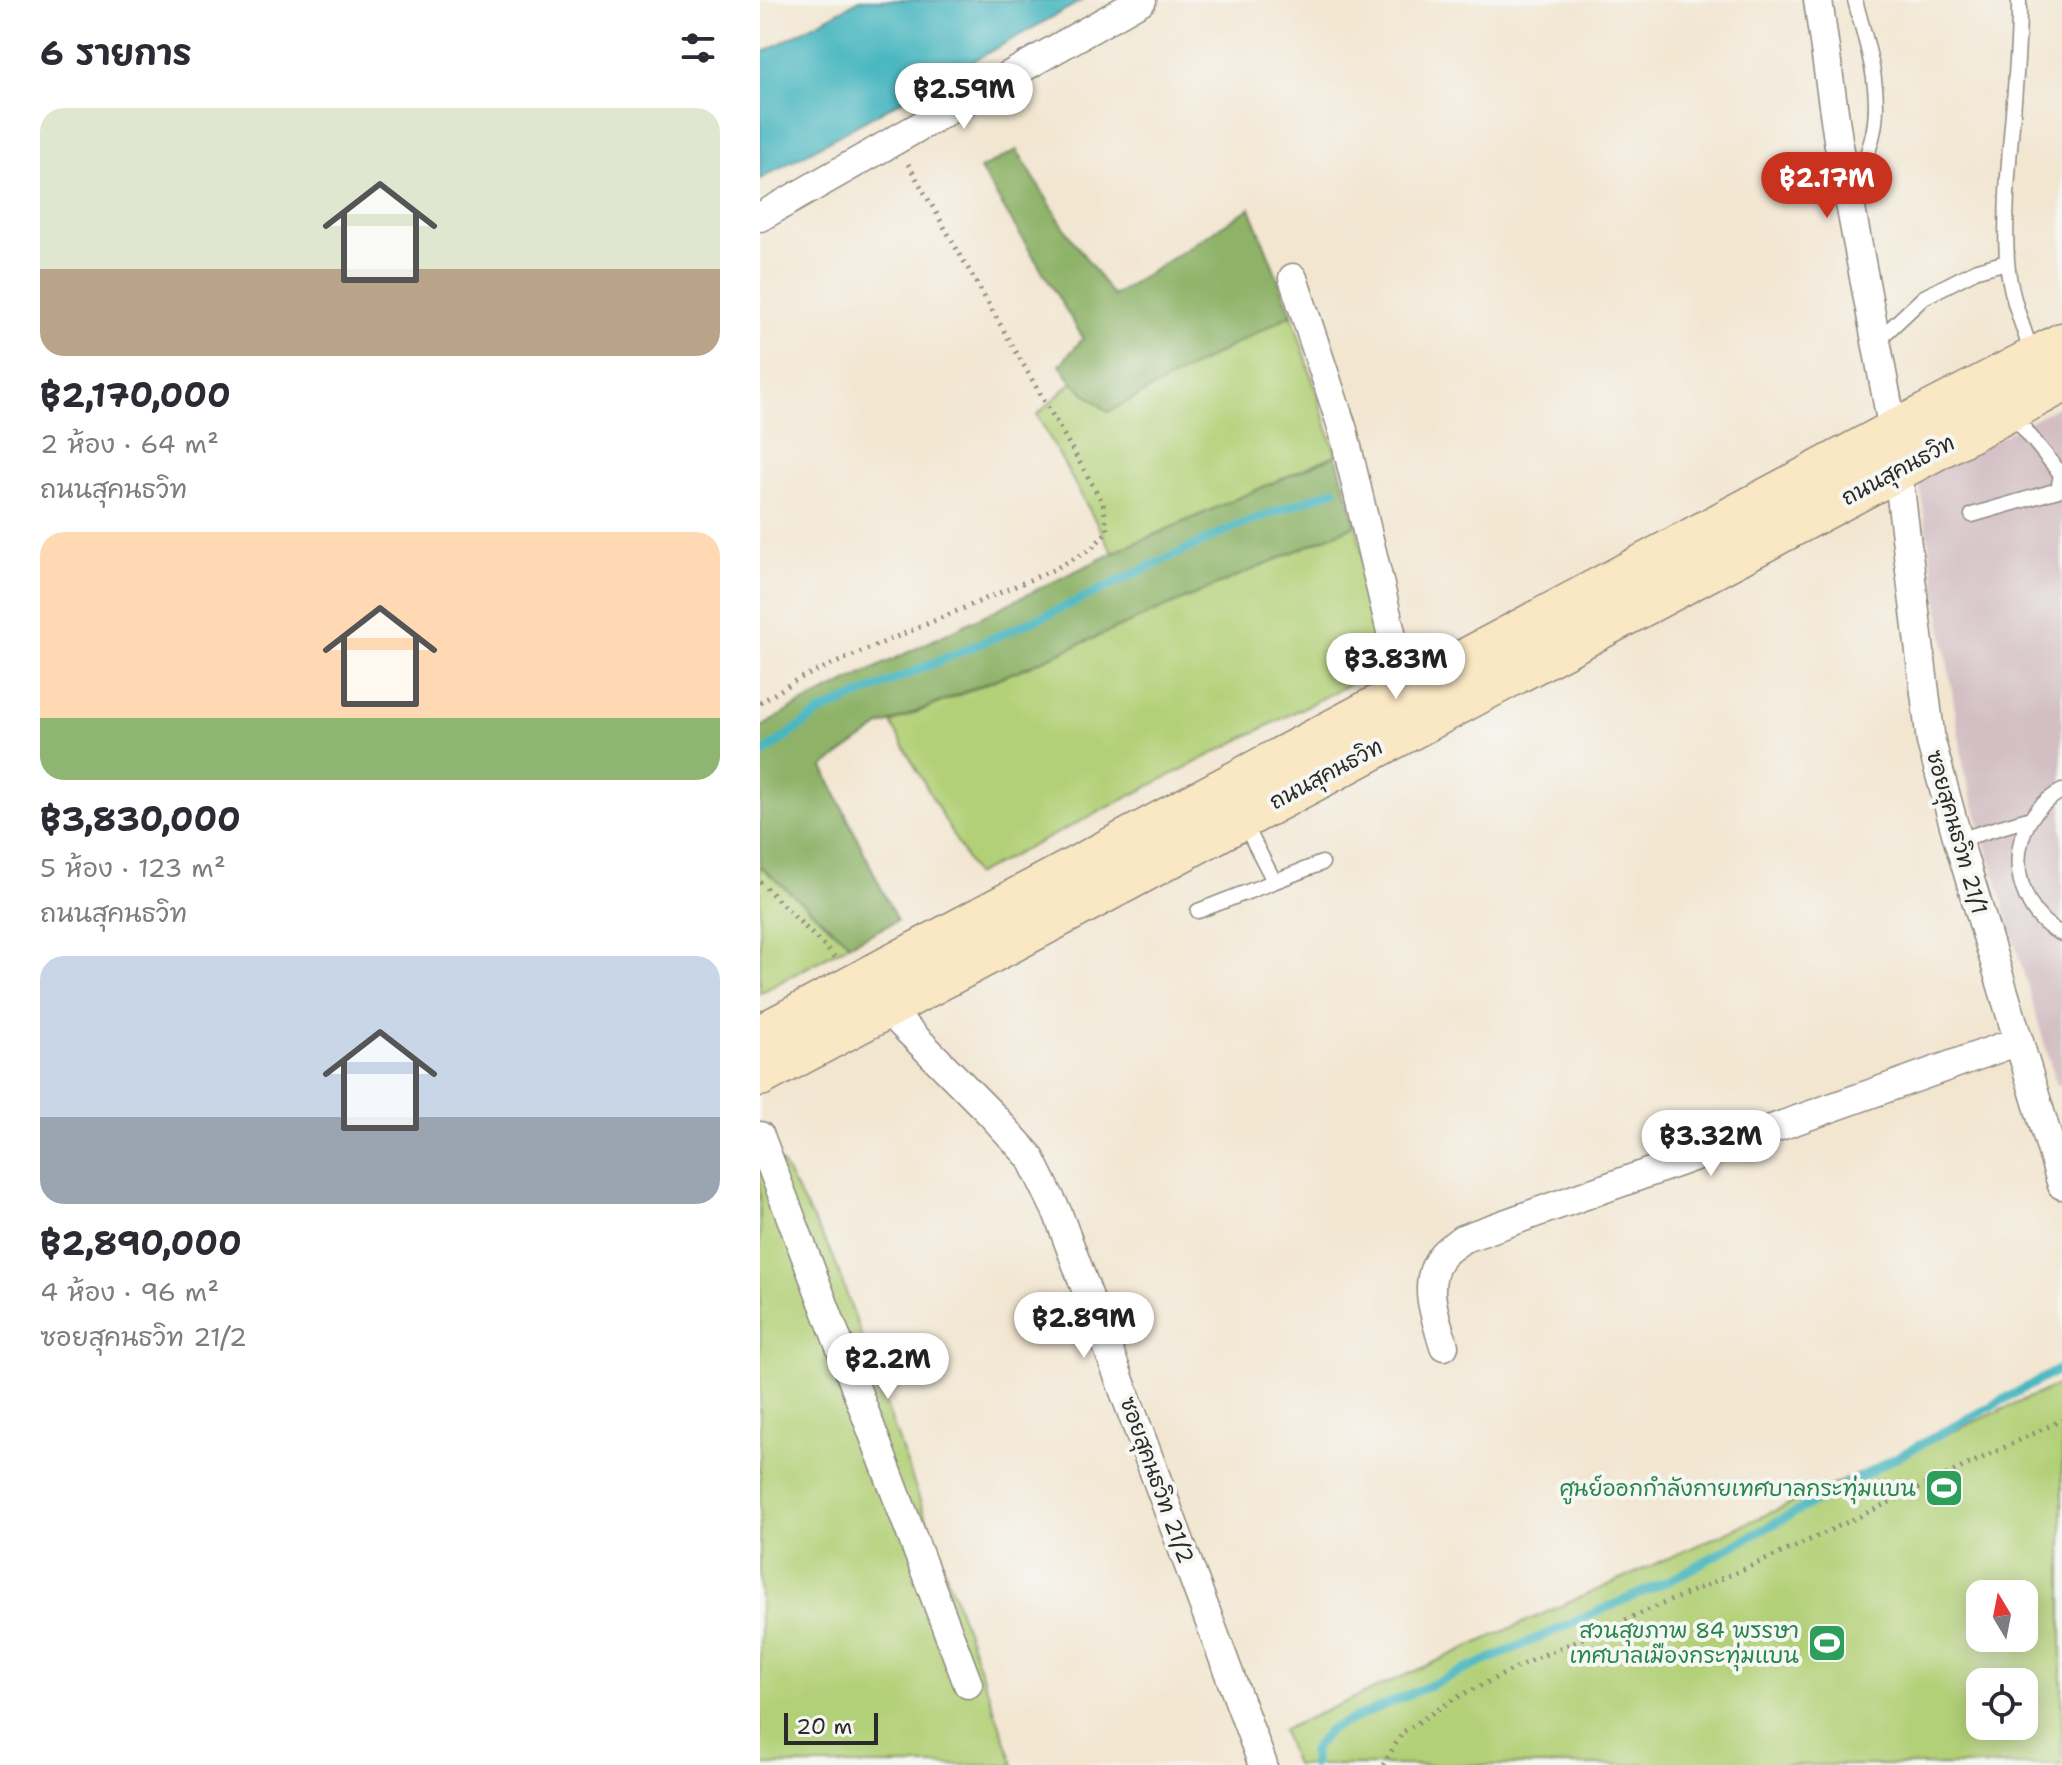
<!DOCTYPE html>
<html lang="th">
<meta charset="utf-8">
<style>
body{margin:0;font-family:"Shantell Sans","Playpen Sans Thai",sans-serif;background:#f2f2f3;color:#2b2b33;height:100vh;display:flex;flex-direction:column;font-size:30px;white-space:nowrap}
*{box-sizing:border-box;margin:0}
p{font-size:26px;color:#7c7c81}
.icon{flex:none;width:44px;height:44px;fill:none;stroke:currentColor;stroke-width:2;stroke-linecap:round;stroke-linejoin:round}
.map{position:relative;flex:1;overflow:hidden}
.side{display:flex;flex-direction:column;background:#fff;width:760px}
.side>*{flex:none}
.needle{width:52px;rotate:350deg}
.buttons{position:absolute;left:1206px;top:1580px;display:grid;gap:16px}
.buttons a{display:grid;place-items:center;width:72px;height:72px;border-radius:16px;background:#fff;box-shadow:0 4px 20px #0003;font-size:40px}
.scale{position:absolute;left:24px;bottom:20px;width:94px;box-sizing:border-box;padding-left:8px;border:4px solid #2b2b2b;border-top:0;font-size:22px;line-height:28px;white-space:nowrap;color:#2b2b2b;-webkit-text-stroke:6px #f6f6f2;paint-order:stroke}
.price{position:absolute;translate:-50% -68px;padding:0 18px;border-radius:28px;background:#fff;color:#222;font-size:26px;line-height:52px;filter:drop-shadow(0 2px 4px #0008)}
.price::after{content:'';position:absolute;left:50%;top:48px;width:24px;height:18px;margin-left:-12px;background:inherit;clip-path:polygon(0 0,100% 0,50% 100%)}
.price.selected{background:#c8321e;color:#fff}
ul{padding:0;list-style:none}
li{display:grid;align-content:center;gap:16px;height:424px;padding:0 40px}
li span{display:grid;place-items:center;height:248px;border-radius:24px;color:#555}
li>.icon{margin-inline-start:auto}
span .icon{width:144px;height:144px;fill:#fffc;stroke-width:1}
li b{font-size:34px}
h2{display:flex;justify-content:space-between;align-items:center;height:96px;padding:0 40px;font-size:34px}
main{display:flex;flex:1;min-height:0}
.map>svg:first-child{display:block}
.industrial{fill:#d2bec3}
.green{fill:#b2d077;stroke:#6e7e51;stroke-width:2;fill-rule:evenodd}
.forest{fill:#8db268;stroke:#5c6e4a;stroke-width:2}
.water{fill:#47b6bf;stroke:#397075;stroke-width:2}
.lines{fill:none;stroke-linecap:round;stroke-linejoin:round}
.stream{stroke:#47b6bf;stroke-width:9}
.service-casing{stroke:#8e887e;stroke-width:17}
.minor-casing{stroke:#8e887e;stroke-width:31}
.secondary-casing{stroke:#8e887e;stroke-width:43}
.path{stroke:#8e887e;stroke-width:5;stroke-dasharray:2 6;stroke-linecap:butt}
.service{stroke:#fff;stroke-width:14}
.minor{stroke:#fff;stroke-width:28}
.secondary{stroke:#fae7c3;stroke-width:40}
.labels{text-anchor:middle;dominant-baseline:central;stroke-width:8;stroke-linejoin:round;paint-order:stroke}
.street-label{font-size:22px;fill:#2b2b2b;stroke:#f6f6f2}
.leisure-label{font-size:22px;fill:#27864d;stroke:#f6f6f2;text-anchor:end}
</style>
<main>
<section class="side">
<h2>6 รายการ<svg class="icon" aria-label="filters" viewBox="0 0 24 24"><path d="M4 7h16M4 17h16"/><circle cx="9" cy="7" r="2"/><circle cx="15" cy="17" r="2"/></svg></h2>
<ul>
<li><span style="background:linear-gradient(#dfe7d0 65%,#b9a48a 0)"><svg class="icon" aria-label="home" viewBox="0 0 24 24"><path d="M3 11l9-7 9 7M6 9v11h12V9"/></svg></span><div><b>฿2,170,000</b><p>2 ห้อง · 64 m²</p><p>ถนนสุคนธวิท</p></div></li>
<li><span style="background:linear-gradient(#ffd9b3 75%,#8fb573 0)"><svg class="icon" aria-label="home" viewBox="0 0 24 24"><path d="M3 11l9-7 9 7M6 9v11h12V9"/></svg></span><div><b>฿3,830,000</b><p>5 ห้อง · 123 m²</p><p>ถนนสุคนธวิท</p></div></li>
<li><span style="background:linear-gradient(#c9d6e8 65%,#9aa5b1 0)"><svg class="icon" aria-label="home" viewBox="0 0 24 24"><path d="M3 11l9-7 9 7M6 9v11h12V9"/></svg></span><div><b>฿2,890,000</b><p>4 ห้อง · 96 m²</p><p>ซอยสุคนธวิท 21/2</p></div></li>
</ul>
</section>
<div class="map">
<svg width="1302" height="1765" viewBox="0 0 1302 1765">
<rect width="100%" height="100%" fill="#f6f6f2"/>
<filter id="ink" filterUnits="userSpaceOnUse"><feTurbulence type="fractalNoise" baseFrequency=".0125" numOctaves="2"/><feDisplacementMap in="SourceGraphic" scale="16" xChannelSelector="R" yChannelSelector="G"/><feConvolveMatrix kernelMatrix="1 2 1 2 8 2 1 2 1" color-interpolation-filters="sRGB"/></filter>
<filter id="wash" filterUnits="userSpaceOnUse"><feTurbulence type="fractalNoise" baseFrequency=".006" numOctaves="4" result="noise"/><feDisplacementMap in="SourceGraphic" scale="32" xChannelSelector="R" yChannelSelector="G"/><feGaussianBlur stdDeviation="1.8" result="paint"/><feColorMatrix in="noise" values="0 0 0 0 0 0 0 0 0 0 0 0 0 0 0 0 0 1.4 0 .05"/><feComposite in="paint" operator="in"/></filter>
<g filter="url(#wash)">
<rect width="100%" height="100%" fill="#f2e6d1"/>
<!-- industrial -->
<path class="industrial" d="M1302,404v680l-5,2 -92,-312 -46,-293z"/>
<!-- green -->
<path class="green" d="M532,314l44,141 -223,98 -76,-138 35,-33 36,29z
M596,525l31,140 -412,210 -84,-152 138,-57z
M0,866l90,78 -90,49z
M21,1162l52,94 181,509h-254v-595z
M1302,1383v382h-767l-13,-35zM1220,1594h44v44h-44zM1220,1682h44v44h-44z"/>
<!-- forest -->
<path class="forest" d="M257,150l50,82 46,64 137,-88 42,106 -184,98 -36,-30 -12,-17 23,-27 -103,-169z
M576,455l20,70 -327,141 -150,61 -56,40 74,154 -47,23 -90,-78v-138l31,-19 322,-156z"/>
<!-- water -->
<path class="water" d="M100,0h223l-323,179v-125z"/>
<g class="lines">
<!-- stream -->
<path class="stream" d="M0,755l62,-44 231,-99 181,-85 100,-37
M553,1765v-15l17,-21 340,-149 392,-212"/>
</g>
</g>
<g filter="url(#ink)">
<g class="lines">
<!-- service casing -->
<g class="service-casing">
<path id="service" d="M1259,0c1,87 -17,174 -12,260 2,32 15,65 26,96
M1094,193c6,-20 15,-40 19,-59 10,-45 -7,-91 -18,-134
M1116,342l48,-45 53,-27 30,-8
M1212,515l86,-25 3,-16 -49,-60
M1302,791c-43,22 -55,72 -32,113 7,13 19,24 32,30
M483,821l31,60
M1198,840l73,-22
M438,911l124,-48"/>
</g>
<!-- minor casing -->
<g class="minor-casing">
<path id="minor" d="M1058,0l20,140 55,291 38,311 27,98 104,345
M0,217l382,-217
M533,278l50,152 62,261
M115,997l116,117 39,43 28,57 205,551
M0,1136l208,548
M684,1346c-8,-28 -22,-60 -5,-86 4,-9 16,-15 23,-21l557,-198"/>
</g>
<!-- secondary casing -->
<g class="secondary-casing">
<path id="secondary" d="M0,1035l1133,-604 169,-88
M0,1076l1302,-693"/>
</g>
<!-- path -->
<path class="path" d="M0,703l38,-24 255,-109 37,-20 18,-19 -5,-28 -195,-339
M0,882l76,76
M623,1765l20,-33 51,-33 78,-39 263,-113 267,-127"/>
<!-- service -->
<use href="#service" class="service"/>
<!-- minor -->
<use href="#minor" class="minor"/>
<!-- secondary -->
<use href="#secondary" class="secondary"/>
</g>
</g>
<!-- icons -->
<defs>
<g id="stadium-square" transform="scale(2)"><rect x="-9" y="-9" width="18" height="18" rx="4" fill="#2e9e5b" stroke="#f6f6f2"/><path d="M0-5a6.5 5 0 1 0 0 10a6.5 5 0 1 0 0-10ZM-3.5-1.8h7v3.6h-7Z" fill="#fff"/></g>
</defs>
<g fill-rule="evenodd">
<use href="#stadium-square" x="1184" y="1488"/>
<use href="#stadium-square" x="1067" y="1643"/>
</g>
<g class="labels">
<!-- street labels -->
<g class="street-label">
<text transform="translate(1138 470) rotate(-28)">ถนนสุคนธวิท</text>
<text transform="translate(566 774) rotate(-28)">ถนนสุคนธวิท</text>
<text transform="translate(1197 832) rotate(74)">ซอยสุคนธวิท 21/1</text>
<text transform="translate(397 1480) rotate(70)">ซอยสุคนธวิท 21/2</text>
</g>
<!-- leisure labels -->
<g class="leisure-label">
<text x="1156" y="1488">ศูนย์ออกกำลังกายเทศบาลกระทุ่มแบน</text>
<text x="1039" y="1630">สวนสุขภาพ 84 พรรษา<tspan x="1039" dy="25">เทศบาลเมืองกระทุ่มแบน</tspan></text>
</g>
</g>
</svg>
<div class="buttons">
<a><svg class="needle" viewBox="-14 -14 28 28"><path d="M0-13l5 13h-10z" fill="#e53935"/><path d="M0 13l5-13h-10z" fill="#7c7c81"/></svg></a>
<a><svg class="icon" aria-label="locate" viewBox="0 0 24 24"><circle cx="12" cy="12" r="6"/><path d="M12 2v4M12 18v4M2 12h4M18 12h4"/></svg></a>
</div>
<div class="scale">20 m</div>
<b class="price" style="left:204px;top:131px">฿2.59M</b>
<b class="price selected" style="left:1067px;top:220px">฿2.17M</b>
<b class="price" style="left:636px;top:701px">฿3.83M</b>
<b class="price" style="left:951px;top:1178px">฿3.32M</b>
<b class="price" style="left:324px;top:1360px">฿2.89M</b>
<b class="price" style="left:128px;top:1401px">฿2.2M</b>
</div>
</main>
